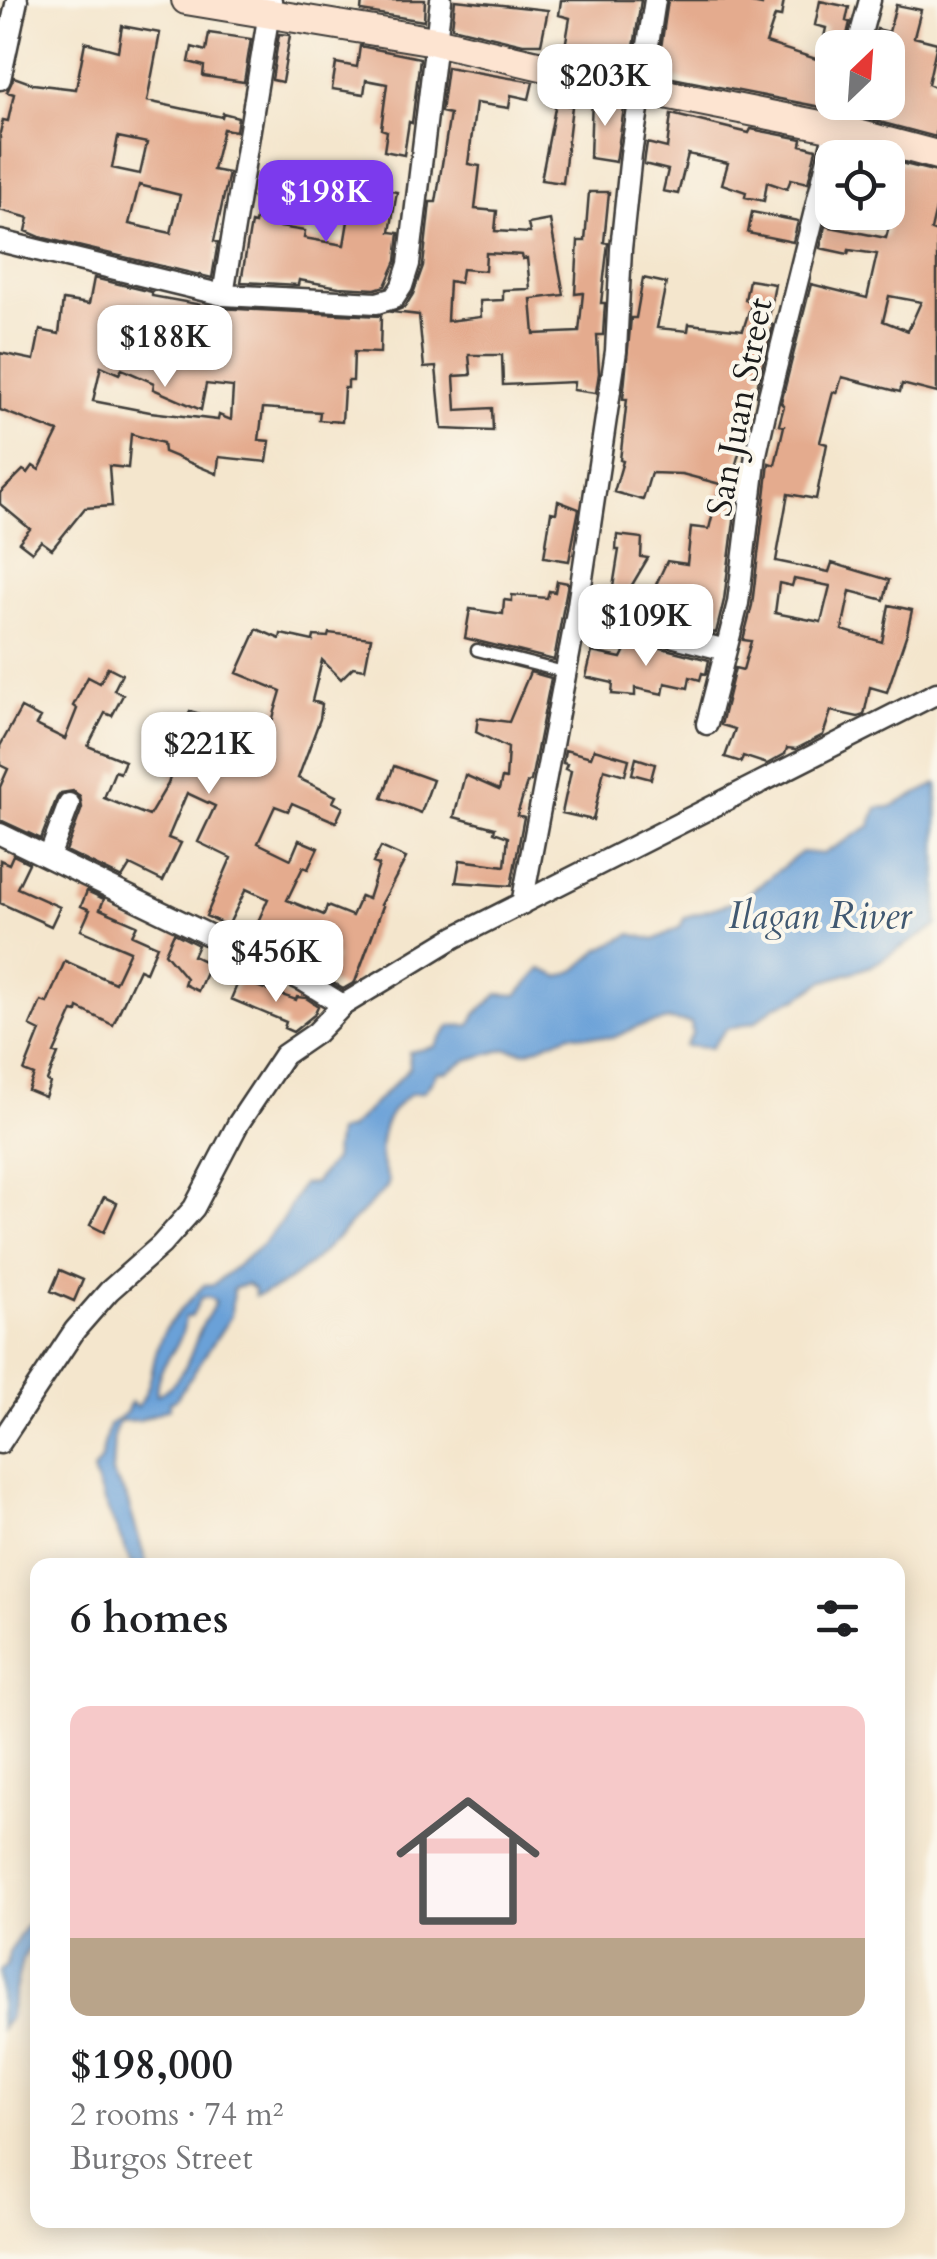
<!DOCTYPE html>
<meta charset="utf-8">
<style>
body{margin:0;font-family:Cardo,serif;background:#f6f6f6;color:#202124;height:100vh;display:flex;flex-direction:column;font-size:38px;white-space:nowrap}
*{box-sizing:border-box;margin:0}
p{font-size:32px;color:#757577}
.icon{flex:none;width:55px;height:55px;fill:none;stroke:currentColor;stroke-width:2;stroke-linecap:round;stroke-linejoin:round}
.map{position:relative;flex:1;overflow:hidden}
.details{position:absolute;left:30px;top:1558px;width:875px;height:670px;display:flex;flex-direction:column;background:#fff;border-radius:20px;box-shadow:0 5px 25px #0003}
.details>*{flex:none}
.needle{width:65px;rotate:25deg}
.controls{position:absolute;left:815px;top:30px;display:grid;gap:20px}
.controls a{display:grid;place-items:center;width:90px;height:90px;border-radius:20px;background:#fff;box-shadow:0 5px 25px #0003;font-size:50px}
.price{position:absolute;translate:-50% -85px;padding:0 22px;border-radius:20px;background:#fff;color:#222;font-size:32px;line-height:65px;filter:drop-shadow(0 2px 5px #0008)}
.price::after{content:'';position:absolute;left:50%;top:60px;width:30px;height:22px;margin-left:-15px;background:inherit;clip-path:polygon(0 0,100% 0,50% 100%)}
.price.on{background:#7c3aed;color:#fff}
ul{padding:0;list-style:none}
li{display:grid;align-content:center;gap:20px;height:530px;padding:0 40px}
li+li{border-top:2px solid #e0e0e0}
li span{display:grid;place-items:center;height:310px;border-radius:20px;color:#555}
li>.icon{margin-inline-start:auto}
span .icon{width:180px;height:180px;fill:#fffc;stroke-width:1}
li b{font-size:42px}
h2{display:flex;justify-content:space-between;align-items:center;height:120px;padding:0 40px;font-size:42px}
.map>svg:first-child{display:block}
.water{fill:#6ba1d8;stroke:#445e7a;stroke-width:2.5;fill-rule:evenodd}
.building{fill:#e4ab8e;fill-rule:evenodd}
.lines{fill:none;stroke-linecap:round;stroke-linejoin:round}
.lane-casing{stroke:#3c3a37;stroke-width:15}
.street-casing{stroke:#3c3a37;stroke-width:25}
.secondary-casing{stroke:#3c3a37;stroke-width:32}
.lane{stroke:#fff;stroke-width:10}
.street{stroke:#fff;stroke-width:20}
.secondary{stroke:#fde4d1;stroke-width:28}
.labels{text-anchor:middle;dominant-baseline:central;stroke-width:8;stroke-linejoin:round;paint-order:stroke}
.street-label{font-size:35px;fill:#1c1c1c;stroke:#fbf7ec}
.water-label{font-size:38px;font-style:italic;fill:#405871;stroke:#fbf7ec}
</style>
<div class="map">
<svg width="937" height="2259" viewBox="0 0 937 2259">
<rect width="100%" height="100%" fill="#fbf7ec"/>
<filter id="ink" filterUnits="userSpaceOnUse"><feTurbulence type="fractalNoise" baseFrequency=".01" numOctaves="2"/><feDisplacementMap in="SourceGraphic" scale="20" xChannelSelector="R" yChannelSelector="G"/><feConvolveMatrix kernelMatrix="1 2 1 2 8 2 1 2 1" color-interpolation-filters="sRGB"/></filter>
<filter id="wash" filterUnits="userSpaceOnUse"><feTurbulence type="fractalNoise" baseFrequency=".0048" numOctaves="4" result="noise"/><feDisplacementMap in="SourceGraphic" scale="40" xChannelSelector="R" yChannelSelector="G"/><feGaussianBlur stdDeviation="2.25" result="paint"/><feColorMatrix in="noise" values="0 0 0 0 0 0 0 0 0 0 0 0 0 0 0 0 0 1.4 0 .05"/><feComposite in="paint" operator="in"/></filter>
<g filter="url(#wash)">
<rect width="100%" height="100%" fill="#f4e6cd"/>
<!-- water -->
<path class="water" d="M937,784v142l-66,40 -49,16 -24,16 -21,7 -22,17 -29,7 -15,19 -26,-2 7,-12 -1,-11 -22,-3 -32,7 -24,11 -43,-4 -43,18 -21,-3 -39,11 -21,12h-9c-3,5 -9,17 -14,20 -5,2 -11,0 -15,4 -28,20 -35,56 -19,85l-3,8c-36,31 -85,97 -131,107l-1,-7 -8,-5 -13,5 -2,27 -55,83 -6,3v6l-30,12 -21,1 -5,12 -2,41 14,22 21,69h-16c-11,-33 -29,-61 -38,-94l7,-10 9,-36 17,-12 5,-11 5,5c19,-18 14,-50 27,-73 9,-18 28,-34 41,-49l10,-1 48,-39 20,-24 20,-37 12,-1 19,-23 4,-28 12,-3 61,-61 -1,-16 25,-5 17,-21 19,-1 6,-11 22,-20 19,1 24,-26 19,8 16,-7 24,-21 32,-15 22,6 26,-13 5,-10 55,-17 62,-48 21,2 47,-28 7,-18 13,-1zM207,1297l8,4c-3,12 -11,18 -15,29 -11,27 -14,50 -43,65 -4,-24 18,-41 25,-62 2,-5 2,-11 3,-16h6l10,-19z
M37,1909v26l-15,25 -13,59 -8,10 -1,-58 7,-5 2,-14z"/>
<g id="blocks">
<!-- building -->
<path class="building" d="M362,0h63l-1,21 -63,-10z
M455,0l93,10 -7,34h-18l-71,-17z
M561,0h80l-10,68 -67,-15 6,-35 -11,-3z
M668,0h68l26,5 1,-5h21l-3,17 -6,-1 -9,27 53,17 7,-32 -11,-3 5,-24 29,6 -3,14 4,1 -6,26h-12v44l-6,16 -169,-33z
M896,5l25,5 -7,27 23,6 -9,41 9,4 -1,49 -83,-22 2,-13h33v-54h-17l6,-19 12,3z
M122,26l38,7 -13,68 75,16 1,-4 15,4 -2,14 -13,-2 -10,41 16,3 -15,68 4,1 -6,36 -172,-41 -14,-6 3,-13 -29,-8v-77l3,-13 5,1 6,-27 -7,-2 7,-15 19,7 43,5 9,-47 33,9zM118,137l29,6 -7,31 -28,-6zM139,185l41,10 -9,38 -42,-9z
M209,33l42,6 -7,43 -41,-6 1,-10 -15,-4 3,-15 14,4z
M279,34l11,1 -8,47 -10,-2z
M360,46l60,12 -8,65 -3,-1 -5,33 -20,-4 3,-20 -6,-2 6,-45 -21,-4 -2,14 -32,-5 4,-26 21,4z
M447,67l86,15 -4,17 -18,-4 -2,13 -33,-5 -8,61 12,2 -5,43 22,2 -2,20 35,2 -2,-9 22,-4 14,75 -33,4 3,35 45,-2 4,-39 -8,1 3,-53h7l4,-49h20l-5,50 4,1 -7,60h4l-2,32h-6l2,38 -3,20 -23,-3 1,-8 -71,3 -1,-30h-33l2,20 -17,1 2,34 36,-2 1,23 -51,-2 -6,-62 -12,1 -5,-53 -26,-3 12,-5 8,-13 10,-28 7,-64h6l14,-88 -9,-2zM486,253l36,2 1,4 4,-1 3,31 -27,1v10l-23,1 1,16 -34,4 2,-40 11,2 2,-14 23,2z
M592,96l22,5 -1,6 11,1 -8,54 -26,-4z
M556,103l16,3 -9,77 -22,-3z
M671,114l78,19 2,-4 51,10 -1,6 15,4 -8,34 -17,-4 -4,10 -20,-7 -3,19 -19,-4 1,-5 -24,-8 6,-21 -40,-9 -10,40 -15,-3 5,-21 -24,-6 1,-8 2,-13 20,5z
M888,160l49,12v32l-6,26 6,2v161l-35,-9 -2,8 -58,-15 -5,16 -4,-1 -13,50 7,2 -11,55 -28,-5 -12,67 53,11 3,-9 57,17 -5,20 -34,-9 -8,39 40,12 7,-37 23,5 -5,23 -20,59 -17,-5 -6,28 -6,2 -27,-6 -8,24 -27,14 -9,-1 -2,6 -18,10 -24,-8 -2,6 -16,-5 10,-28 -14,-4 14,-57 8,2 8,-29 -8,-1 9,-35 17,-142 6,2 9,-39 -5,-1 5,-19 -3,-3 30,-119 56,14 10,-44 -28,-4 -1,4 -28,-6 5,-22 61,12 3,-11 -34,-13 33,-2zM889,296l32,6 -13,29 -25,-10zM794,579l36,7 -9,36 -46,-9 4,-30 13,3z
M331,186l41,9 1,-7 24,4 -7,40 9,1 -3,28 -11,25 -10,3 -36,-2 -40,-7 -1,5 -57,-3 10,-59 4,1 4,-24 25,5 -4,22 25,4 -1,7 40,7 5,-30 -27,-5 4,-22z
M752,212l46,9 -5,21 -45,-9z
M94,278l58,14v4l66,12 163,8 -1,37 -26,-1 -1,29h-5v7h-4l-2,34 -23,-2 1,-8 -57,-4 -4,32 11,1 -3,21 -48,-5 -2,17 -53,-22 -1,-9 -32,-9 -3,34 -19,-2 3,40 -27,2 -33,41 -11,-8 -9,11 -13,-10 11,-13 -30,-25v-11l23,-23 5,3 5,-7 6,4 19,-38 -58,-22v-57l34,7 6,-30 19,4 4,-34 26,4zM101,366l18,8 3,-5 32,14 -1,6 48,21 5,-26 27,3 -2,33 -12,-5 -1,5 -68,-8 -57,-11z
M643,278l23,5 -9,45 31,3 1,-7 54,6 9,-28 -7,-2 4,-20 26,4 -7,39 5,2 -18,70 -8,-2 -8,45 4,1 -7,25 5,1 -17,135 -8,33 -43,-11 4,-27 -24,-4 14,-30 20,3 4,-37 18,2 11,-45 -38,-10 -31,-1 -8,27 -29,-8 9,-31 -3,-1 7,-61h-4l8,-81h5z
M558,501l21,8 -10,52 -25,-4 7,-45 5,1z
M617,535l25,3 -1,19 7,1 -19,32 -16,-3 6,-37h-3z
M557,581l11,2 -14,77 -89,-22 5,-29 33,5 1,-14 8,1v-6l35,3 2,-7 6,1z
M257,629l23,10 1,-5 32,7 1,-5 14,1 1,-4 42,5 -6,31 -12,-2 -12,12 -19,-19 -10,41 10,3 -2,15 -22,59 38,18 -3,6 10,5 -7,15 -44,-19 -4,8 -13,-5 -17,37 33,16 8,-19 19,8 -10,21 -5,-2 -16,33 37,15 3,-9 25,10 9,-20 7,3 11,-34 -6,-2 8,-16 25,11 -25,47 2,1 -28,76 -12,7 -16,-10 10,-22 -48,-19 -9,16 -30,-14 18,-41 -22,-10 -18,37 -22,-10 25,-58 -33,-16 17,-36 -28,-13 -19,45 13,5 -18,38 -33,-16 -8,13 -56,-27 16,-43 -2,-12 -7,-5 -12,2 -4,5 -16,41 -41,-19v-33l8,-18 -8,-4v-19l21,-38 19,10 -4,7 29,14 12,-30 -4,-3 15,-29 12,6 8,-16 14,7 -8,16 9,5 -11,21 -7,-3 -17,33 37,15 -5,12 -5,-2 -11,27 45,18 19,-32 22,-73 17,5 1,24 9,-21 51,16 13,-44 -44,-18z
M630,640l79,20 -3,14 -4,-1 -2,7 -10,-3 -2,11 -23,-5 -2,11 -28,-6v8l-23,-2 1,-11 -27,-6 6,-25 29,6z
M530,672l21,6 -20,103 -4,2 -10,32 7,2 -13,69 -55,-4 4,-22 45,6 3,-29 -14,-5 1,-4 -41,-11 11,-42 34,15 3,-12 4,1 2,-31 -32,-16 2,-14 31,4z
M594,749l35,10 -4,16 -21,-6 -11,51 -31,-7 9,-42 -6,-2 2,-5 -4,-1 2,-13 26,7z
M636,758l19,6 -4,15 -19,-5z
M394,766l39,14 -12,33 -39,-15z
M13,855l16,8 -12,25 43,19 -9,19 -51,-23v-43l9,4z
M87,891l17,8 -4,10 37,16 -5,10 25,11 -11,26 -7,-3 -26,56 -35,-17 -1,4 -4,-1 -19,42 4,1 -11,27 3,2 -5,14 -17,-7 6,-15 -10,-4 16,-40 -10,-5 11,-25 6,2 18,-42 50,22 15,-32 -49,-21 9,-20 -9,-4z
M174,933l24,12 -5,11 17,8 -12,27 -14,-7 2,-6 -21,-25z
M239,980l57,20 1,-3 9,1 12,8 -4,9 -21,17 -9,-4 2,-6 -55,-23z
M104,1197l13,6 -13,29 -14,-7z
M60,1270l23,10 -9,21 -23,-10z"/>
</g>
</g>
<g filter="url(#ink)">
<use href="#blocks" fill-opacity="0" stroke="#3c3a37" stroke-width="2.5"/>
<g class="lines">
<!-- lane casing -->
<g class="lane-casing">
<path id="lane" d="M477,650l87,22"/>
</g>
<!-- street casing -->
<g class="street-casing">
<path id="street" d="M857,48l13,-48
M0,79l17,-79
M0,241l223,54 154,8 17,-5 8,-12 7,-22 32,-264
M223,295l48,-295
M577,612l149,38
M707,724l31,-121 18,-149 12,-54 74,-298
M0,834l304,147 39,24
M49,857l20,-53
M522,904l55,-292 39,-261 5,-102 10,-95 24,-154
M0,1443l75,-113 34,-39 52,-46 33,-37 44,-84 46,-69 32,-22 27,-28 112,-68 482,-244"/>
</g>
<!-- secondary casing -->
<g class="secondary-casing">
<path id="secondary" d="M186,0l249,41 205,48 195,39 102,27"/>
</g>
<!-- lane -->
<use href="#lane" class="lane"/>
<!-- street -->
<use href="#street" class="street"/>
<!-- secondary -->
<use href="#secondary" class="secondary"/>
</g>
</g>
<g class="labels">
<!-- street labels -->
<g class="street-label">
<text transform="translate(740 407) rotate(-79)">San Juan Street</text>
</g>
<!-- water labels -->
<g class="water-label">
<text x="820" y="916">Ilagan River</text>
</g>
</g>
</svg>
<div class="controls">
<a><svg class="needle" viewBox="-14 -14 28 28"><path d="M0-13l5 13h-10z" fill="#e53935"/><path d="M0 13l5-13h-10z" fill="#757577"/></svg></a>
<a><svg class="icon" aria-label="locate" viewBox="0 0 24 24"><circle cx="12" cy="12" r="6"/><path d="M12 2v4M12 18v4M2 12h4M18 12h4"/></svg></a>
</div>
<b class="price" style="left:605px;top:129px">$203K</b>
<b class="price on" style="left:326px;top:245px">$198K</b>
<b class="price" style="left:165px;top:390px">$188K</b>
<b class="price" style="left:646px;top:669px">$109K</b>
<b class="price" style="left:209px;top:797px">$221K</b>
<b class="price" style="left:276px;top:1005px">$456K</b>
<section class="details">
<h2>6 homes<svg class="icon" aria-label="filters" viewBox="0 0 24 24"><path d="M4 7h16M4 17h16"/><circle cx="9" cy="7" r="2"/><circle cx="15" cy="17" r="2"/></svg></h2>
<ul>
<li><span style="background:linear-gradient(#f6c9c9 75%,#b9a48a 0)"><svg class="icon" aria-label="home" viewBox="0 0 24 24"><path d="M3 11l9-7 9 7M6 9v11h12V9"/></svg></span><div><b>$198,000</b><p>2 rooms · 74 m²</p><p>Burgos Street</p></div></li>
</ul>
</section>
</div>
